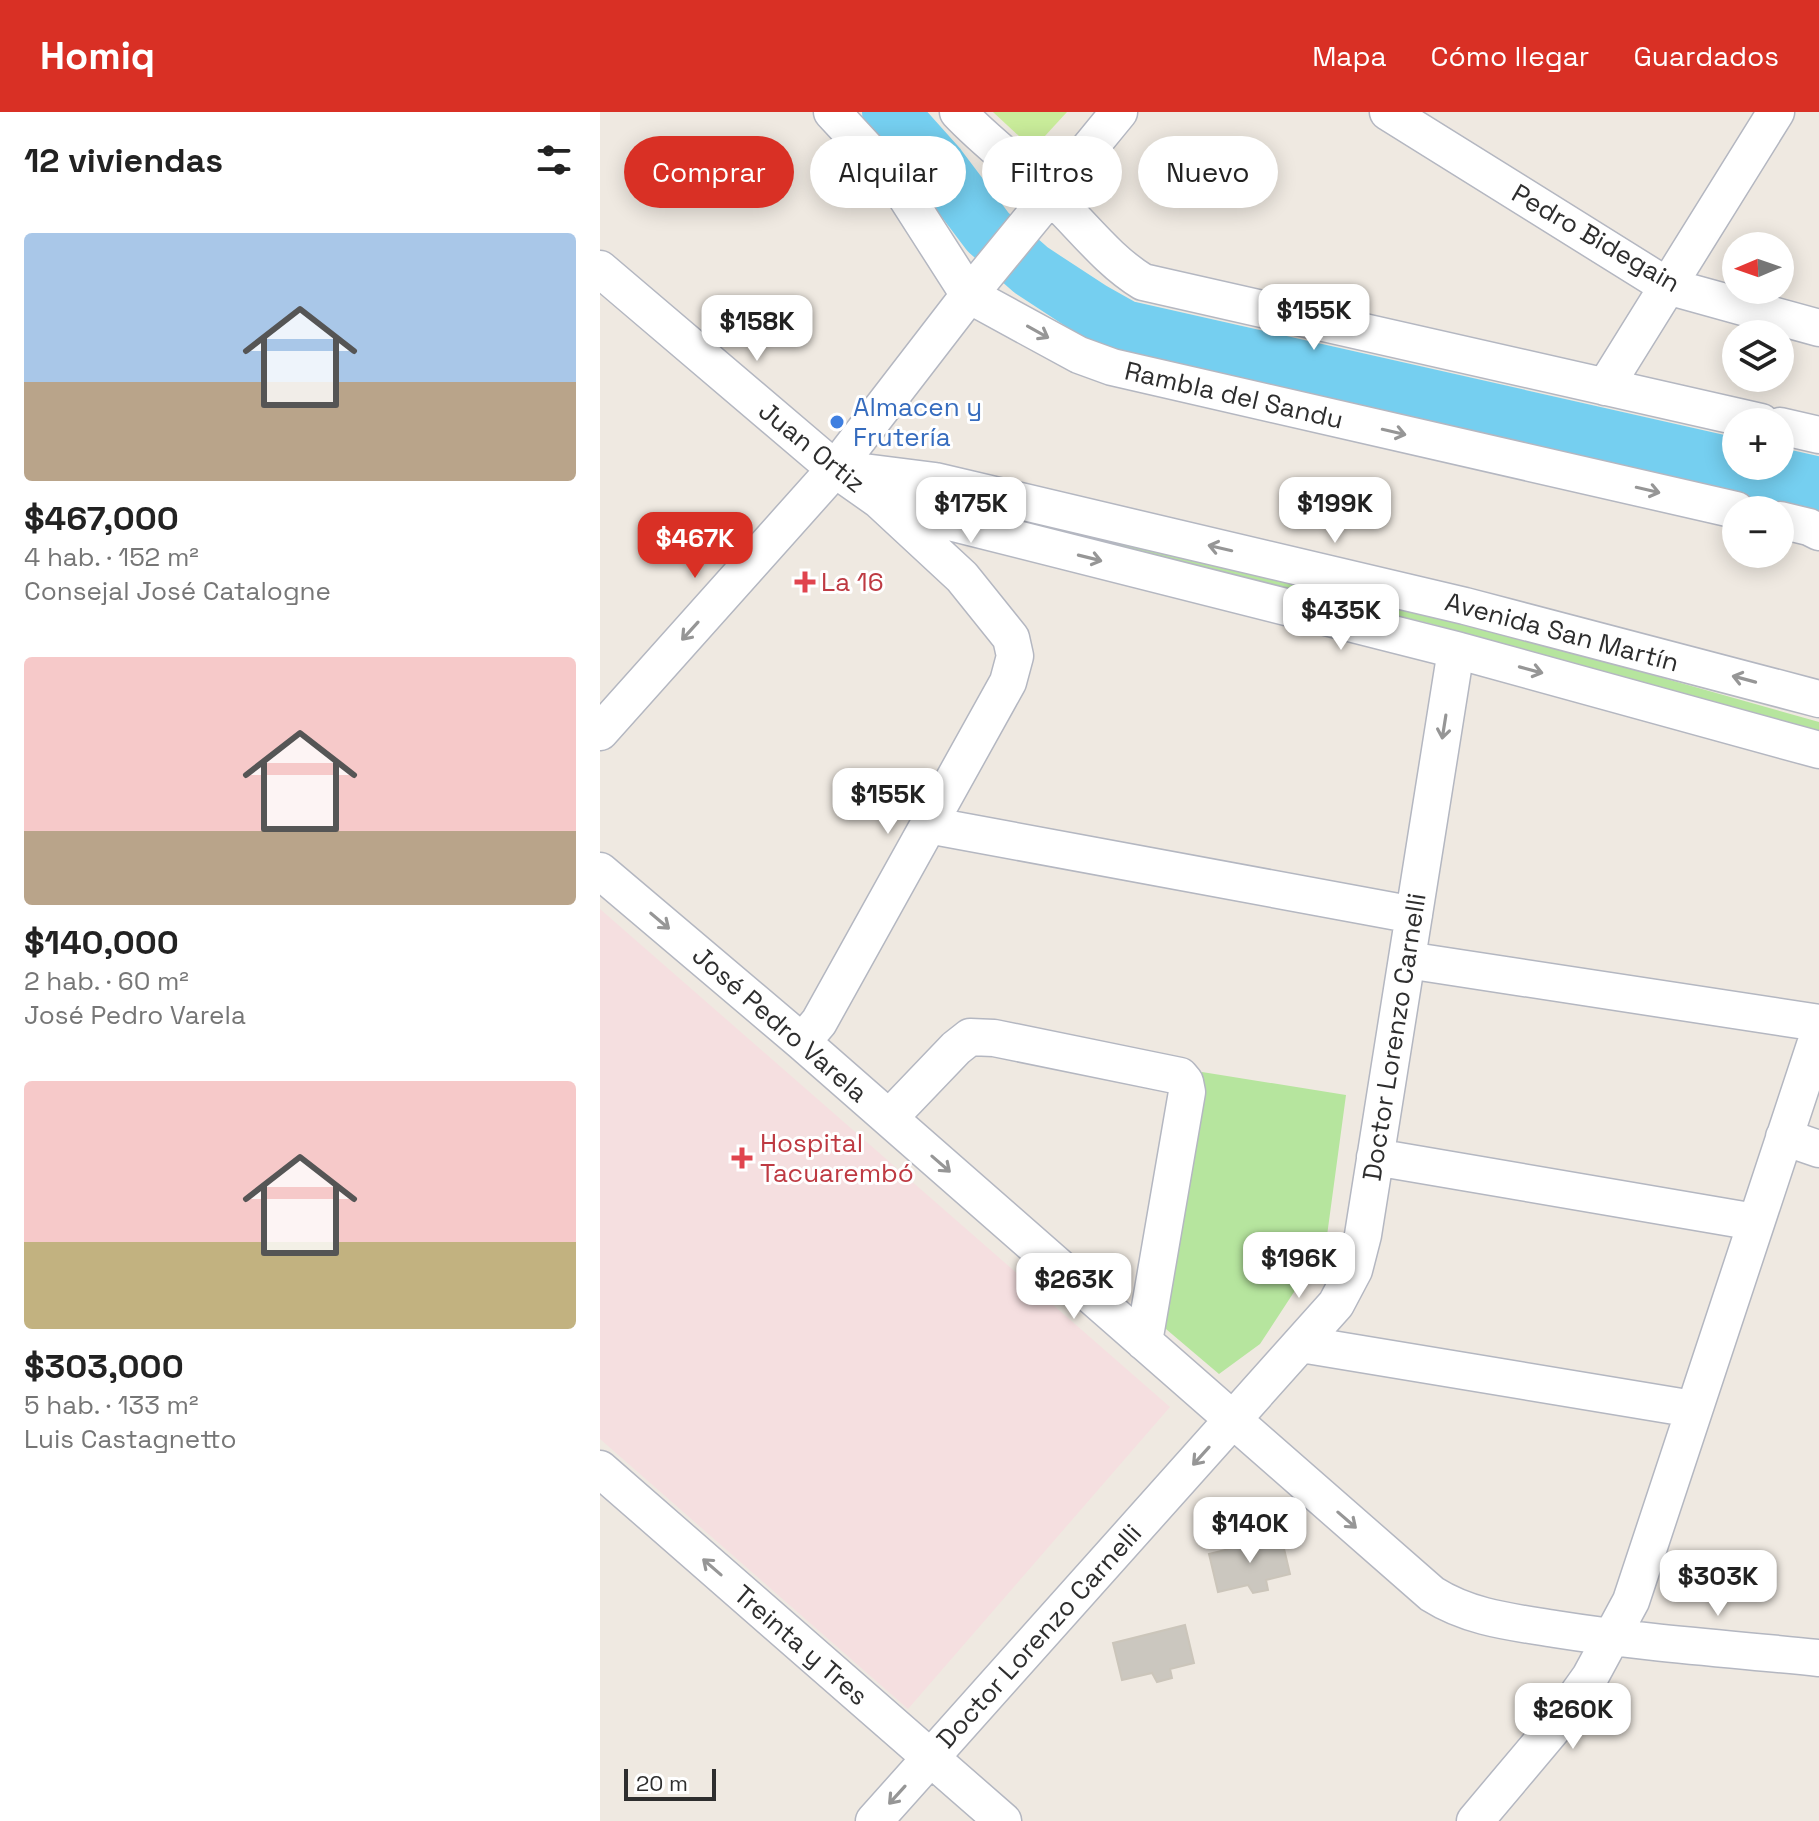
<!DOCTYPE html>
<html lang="es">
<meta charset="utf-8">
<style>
body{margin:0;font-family:"Space Grotesk",sans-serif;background:#f6f6f6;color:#222;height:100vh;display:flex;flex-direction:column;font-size:30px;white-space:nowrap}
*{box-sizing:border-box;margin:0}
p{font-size:26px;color:#767676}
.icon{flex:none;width:44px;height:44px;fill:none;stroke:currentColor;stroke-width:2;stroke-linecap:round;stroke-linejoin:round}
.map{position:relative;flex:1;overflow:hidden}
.panel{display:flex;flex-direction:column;background:#fff;width:600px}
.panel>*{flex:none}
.top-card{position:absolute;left:24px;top:24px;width:760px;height:72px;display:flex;gap:16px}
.needle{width:52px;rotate:268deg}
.buttons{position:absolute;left:1122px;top:120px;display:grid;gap:16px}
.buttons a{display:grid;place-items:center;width:72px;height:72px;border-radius:50%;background:#fff;box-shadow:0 4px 20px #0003;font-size:40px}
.scale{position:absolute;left:24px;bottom:20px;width:92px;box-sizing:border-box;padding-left:8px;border:4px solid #2e2e2e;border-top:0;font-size:22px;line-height:28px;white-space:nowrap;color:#2e2e2e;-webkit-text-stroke:6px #fff;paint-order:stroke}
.price{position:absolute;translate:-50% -68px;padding:0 18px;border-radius:16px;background:#fff;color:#222;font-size:26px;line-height:52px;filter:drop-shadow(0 2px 4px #0008)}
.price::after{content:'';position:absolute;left:50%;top:48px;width:24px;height:18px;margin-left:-12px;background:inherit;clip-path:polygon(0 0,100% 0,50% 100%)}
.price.on{background:#d93025;color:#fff}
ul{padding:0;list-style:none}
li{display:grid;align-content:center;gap:16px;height:424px;padding:0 24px}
li span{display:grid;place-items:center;height:248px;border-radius:8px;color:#555}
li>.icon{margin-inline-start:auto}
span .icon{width:144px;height:144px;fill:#fffc;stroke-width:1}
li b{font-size:34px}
h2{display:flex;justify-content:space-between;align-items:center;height:96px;padding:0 24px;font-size:34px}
.chip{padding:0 28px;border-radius:36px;background:#fff;box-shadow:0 4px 20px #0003;font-size:28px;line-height:72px}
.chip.on{background:#d93025;color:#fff}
header{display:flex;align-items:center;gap:48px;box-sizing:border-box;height:112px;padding:0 40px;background:#d93025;color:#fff}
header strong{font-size:38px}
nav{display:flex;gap:44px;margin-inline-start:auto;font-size:28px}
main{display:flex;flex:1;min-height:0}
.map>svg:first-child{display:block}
.medical{fill:#f5dfe0}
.green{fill:#b6e59e}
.pitch{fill:#c9ec9a}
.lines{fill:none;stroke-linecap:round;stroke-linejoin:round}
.river{stroke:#75cff0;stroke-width:56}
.building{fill:#cbc7bf;stroke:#cbc5ba;stroke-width:2}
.minor-casing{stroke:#b4b7c1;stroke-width:39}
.minor{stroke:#fff;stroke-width:36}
.oneway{stroke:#969696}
.shop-dot{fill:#3f7fe0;stroke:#fff;stroke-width:3}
.health-dot{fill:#e0444e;stroke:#fff;stroke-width:3}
.labels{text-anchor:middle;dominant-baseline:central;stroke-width:6;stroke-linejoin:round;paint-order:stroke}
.street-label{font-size:26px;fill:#2e2e2e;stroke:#fff}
.shop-label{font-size:26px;fill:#366cbe;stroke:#fff;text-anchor:start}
.health-label{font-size:26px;fill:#be3a42;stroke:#fff;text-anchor:start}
</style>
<header>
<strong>Homiq</strong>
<nav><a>Mapa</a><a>Cómo llegar</a><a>Guardados</a></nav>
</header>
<main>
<section class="panel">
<h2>12 viviendas<svg class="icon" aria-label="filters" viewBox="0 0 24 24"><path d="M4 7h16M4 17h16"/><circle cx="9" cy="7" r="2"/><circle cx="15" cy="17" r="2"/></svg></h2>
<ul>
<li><span style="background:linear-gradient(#a9c7e8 60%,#b9a48a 0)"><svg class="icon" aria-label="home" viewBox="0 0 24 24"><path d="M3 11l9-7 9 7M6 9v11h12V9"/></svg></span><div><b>$467,000</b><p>4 hab. · 152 m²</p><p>Consejal José Catalogne</p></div></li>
<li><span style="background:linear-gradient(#f6c9c9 70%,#b9a48a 0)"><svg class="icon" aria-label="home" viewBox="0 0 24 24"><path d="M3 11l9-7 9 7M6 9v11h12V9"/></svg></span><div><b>$140,000</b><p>2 hab. · 60 m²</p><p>José Pedro Varela</p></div></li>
<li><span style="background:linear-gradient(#f6c9c9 65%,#c2b280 0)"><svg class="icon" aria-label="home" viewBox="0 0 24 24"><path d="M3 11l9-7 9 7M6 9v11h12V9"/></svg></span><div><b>$303,000</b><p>5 hab. · 133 m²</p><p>Luis Castagnetto</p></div></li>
</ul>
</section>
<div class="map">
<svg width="1219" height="1709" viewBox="0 0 1219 1709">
<rect width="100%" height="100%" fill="#efe9e1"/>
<!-- medical -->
<path class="medical" d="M0,797l570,498 -262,302 -308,-270z"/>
<!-- green -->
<path class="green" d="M352,389l484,113 383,108v10l-387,-108 -482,-116z
M602,960l144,23 -20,148 -66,101 -41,30 -66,-56z"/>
<!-- pitch -->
<path class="pitch" d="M393,0h74l-34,37z"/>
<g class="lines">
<!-- river -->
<path class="river" d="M290,0l49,55 49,65 43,38 61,40 32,18 695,157"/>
</g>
<!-- building -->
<path class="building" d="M681,1424l9,38 -24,6 2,10 -15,3 -5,-8 -30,7 -9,-38z
M585,1513l9,38 -24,6 2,9 -15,4 -5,-9 -30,7 -9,-37z"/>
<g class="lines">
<!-- minor casing -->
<g class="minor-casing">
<path id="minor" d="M232,0l64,69 73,114 110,60 33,12 624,143
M358,0c29,31 63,55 93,84 31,29 56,64 92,86l618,140
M788,0l279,174 152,42
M0,157l235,200 44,31 83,77 49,61 4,18 -7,26 -189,340 -17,20
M1005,275l171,-275
M1180,314l39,9
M240,357l95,12 530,125 354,93
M289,391l49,16 518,131 363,100
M1180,408l29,7 10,5
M0,620l235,-263 134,-174 150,-183
M328,713l486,90
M0,759l202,171 630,552c38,24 80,28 123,35 88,14 176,20 264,29
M807,848l412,63
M289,1006l67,-70 14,-11 24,1 186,38 5,6 2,10 -43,250
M1184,1025l35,12
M775,1045l380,65
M701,1232l392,65
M0,1357l403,352
M274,1709l462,-517 18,-34 9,-35 93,-585
M875,1709l80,-95 35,-49 41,-76 188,-568"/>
</g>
<!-- minor -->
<use href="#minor" class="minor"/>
</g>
<!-- one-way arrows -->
<defs><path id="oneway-shaft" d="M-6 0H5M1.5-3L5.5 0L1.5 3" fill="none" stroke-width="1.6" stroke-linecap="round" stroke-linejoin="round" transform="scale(2)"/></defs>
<g class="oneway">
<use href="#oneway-shaft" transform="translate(438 220) rotate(29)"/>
<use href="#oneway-shaft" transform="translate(794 320) rotate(13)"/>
<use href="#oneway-shaft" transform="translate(1048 378) rotate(13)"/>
<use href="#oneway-shaft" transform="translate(620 436) rotate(-167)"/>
<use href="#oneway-shaft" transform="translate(490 446) rotate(14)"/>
<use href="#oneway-shaft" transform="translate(90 519) rotate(132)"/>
<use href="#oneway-shaft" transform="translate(931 558) rotate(15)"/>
<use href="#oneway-shaft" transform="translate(1144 567) rotate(-165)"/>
<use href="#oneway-shaft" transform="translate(844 615) rotate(99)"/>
<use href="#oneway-shaft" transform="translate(60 809) rotate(40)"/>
<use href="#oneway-shaft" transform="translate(341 1052) rotate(41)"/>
<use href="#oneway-shaft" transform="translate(601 1344) rotate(132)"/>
<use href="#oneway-shaft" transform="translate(747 1408) rotate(41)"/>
<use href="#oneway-shaft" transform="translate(112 1455) rotate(-139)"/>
<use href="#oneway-shaft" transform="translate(297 1683) rotate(132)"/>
</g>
<!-- markers -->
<circle class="shop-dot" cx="237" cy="310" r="8"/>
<g class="health-dot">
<path d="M201 458h8v8h8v8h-8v8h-8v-8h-8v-8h8z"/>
<path d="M138 1034h8v8h8v8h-8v8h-8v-8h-8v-8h8z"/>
</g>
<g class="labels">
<!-- street labels -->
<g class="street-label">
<text transform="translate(996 126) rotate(30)">Pedro Bidegain</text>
<text transform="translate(634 283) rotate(13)">Rambla del Sandu</text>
<text transform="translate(212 335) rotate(39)">Juan Ortiz</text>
<text transform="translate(962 520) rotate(15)">Avenida San Martín</text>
<text transform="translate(180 912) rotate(41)">José Pedro Varela</text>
<text transform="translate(794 925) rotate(-81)">Doctor Lorenzo Carnelli</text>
<text transform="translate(439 1524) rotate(-48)">Doctor Lorenzo Carnelli</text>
<text transform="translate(201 1533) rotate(41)">Treinta y Tres</text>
</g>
<!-- shop labels -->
<g class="shop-label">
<text x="253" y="295">Almacen y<tspan x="253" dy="30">Frutería</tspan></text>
</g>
<!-- health labels -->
<g class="health-label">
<text x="221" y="470">La 16</text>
<text x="160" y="1031">Hospital<tspan x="160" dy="30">Tacuarembó</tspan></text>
</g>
</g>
</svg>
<div class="buttons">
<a><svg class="needle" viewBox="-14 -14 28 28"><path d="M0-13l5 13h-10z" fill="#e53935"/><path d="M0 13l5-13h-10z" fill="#767676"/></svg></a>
<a><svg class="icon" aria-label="layers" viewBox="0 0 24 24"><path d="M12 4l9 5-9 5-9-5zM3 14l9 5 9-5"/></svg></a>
<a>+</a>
<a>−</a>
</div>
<div class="scale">20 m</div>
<b class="price" style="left:714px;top:240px">$155K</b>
<b class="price" style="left:157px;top:251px">$158K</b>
<b class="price" style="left:371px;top:433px">$175K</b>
<b class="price" style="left:735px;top:433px">$199K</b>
<b class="price on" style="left:95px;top:468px">$467K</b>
<b class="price" style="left:741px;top:540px">$435K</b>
<b class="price" style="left:288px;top:724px">$155K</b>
<b class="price" style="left:699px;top:1188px">$196K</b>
<b class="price" style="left:474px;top:1209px">$263K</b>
<b class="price" style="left:650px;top:1453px">$140K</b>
<b class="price" style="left:1118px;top:1506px">$303K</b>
<b class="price" style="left:973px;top:1639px">$260K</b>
<div class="top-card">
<a class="chip on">Comprar</a>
<a class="chip">Alquilar</a>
<a class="chip">Filtros</a>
<a class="chip">Nuevo</a>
</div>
</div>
</main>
